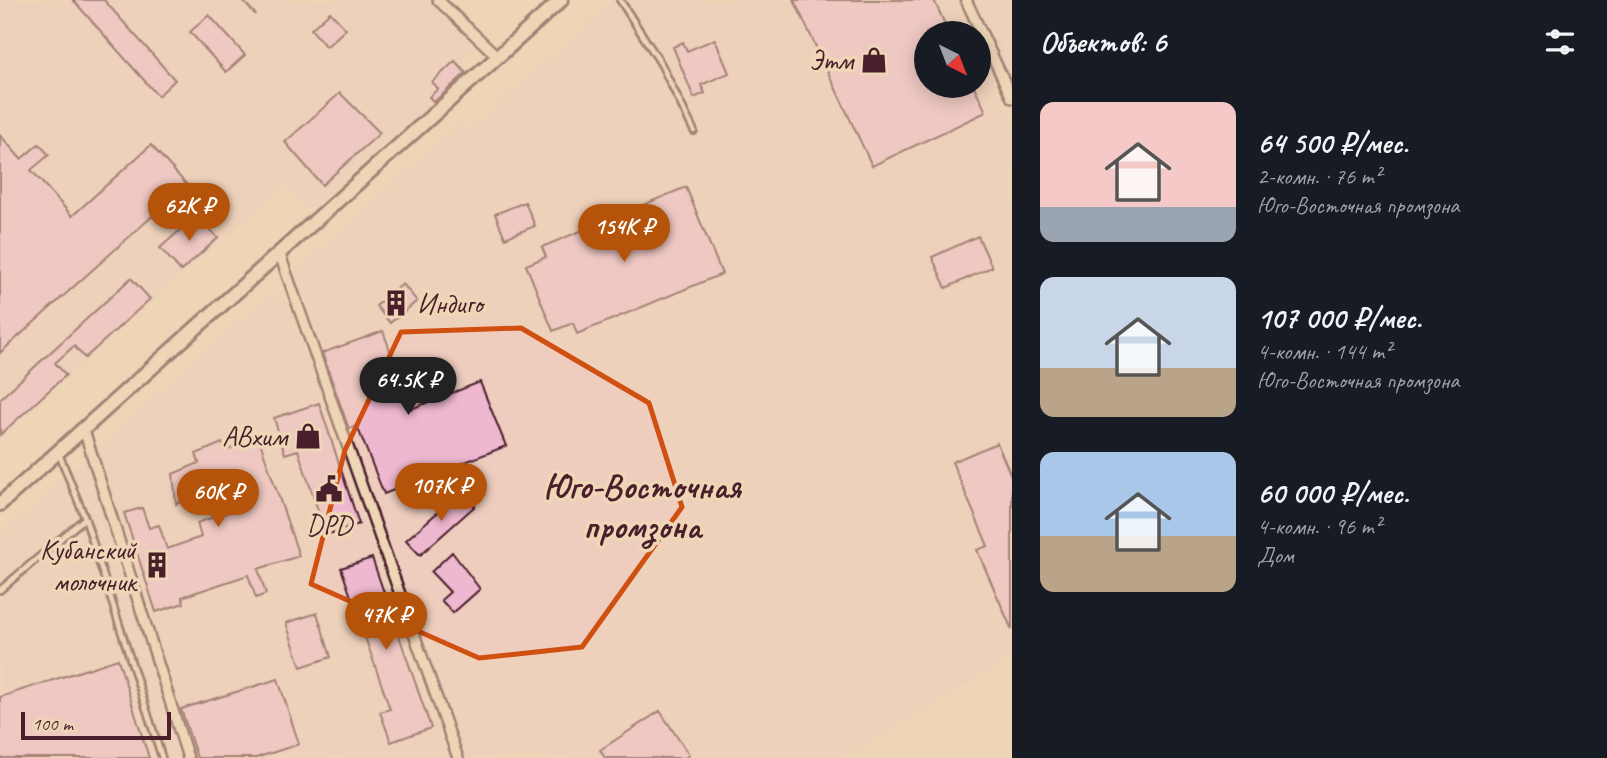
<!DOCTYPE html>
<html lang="ru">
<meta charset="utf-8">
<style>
body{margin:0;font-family:Caveat,sans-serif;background:#242831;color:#f1f3f6;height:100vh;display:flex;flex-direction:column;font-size:26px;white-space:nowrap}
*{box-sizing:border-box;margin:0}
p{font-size:23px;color:#9ea1a6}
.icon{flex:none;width:38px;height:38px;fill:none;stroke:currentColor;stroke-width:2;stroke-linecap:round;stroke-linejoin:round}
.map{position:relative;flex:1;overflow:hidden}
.sheet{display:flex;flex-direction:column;background:#171b24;width:595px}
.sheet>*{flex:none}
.needle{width:46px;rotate:138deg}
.tools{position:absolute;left:914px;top:21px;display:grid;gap:14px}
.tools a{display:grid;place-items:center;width:77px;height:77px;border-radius:50%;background:#171b24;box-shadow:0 4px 18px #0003;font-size:35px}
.scale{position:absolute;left:21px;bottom:18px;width:150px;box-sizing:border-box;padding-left:7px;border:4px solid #4a1f2b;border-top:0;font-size:19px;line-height:24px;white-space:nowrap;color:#4a1f2b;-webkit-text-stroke:5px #eed6b6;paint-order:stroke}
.price{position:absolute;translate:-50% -60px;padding:0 16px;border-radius:24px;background:#b45309;color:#fff;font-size:23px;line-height:46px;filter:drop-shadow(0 2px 4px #0008)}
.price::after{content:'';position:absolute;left:50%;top:42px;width:21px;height:16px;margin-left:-10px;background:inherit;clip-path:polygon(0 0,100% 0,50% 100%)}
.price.on{background:#222;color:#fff}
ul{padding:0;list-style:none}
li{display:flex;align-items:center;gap:21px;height:175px;padding:0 28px}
li span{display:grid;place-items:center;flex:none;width:196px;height:140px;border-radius:14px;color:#555}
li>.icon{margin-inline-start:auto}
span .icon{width:84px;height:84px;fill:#fffc;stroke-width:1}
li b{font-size:30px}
h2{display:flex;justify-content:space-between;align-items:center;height:84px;padding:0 28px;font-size:30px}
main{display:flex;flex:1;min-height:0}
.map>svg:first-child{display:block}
.built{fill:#eecdbe}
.building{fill:#efb8d1;stroke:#4a1f2b;stroke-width:2}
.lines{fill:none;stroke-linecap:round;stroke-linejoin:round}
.lane-casing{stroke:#4a1f2b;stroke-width:10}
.street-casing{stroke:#4a1f2b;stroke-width:14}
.secondary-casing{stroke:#4a1f2b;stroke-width:18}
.lane{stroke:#eed6b6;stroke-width:4.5}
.street{stroke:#eed6b6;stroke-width:9}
.secondary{stroke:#eed6b6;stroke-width:12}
.rail{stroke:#4a1f2b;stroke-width:2.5}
.marked{fill:none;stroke:#d05011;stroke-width:5;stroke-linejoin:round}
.labels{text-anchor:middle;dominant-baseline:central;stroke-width:7;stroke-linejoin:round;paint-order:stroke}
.poi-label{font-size:28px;fill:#4a1f2b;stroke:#eed6b6;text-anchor:end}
.district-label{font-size:35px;font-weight:bold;fill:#4a1f2b;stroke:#eed6b6}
</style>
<main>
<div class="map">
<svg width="1012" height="758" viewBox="0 0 1012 758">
<rect width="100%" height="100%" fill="#eed6b6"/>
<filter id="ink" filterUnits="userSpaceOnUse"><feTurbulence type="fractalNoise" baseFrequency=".0143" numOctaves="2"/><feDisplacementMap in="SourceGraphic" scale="14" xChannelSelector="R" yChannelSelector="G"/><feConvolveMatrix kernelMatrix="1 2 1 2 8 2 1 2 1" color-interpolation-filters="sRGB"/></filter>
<g filter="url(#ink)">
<!-- built -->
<path class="built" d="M0,0h430l46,47 -15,18 11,11 -34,30 -4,-5 -126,110 -24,-26 -284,253z
M613,0h343l15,33h-45v53h52v-38l34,72v538l-168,100h-379l-172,-486 170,-151 4,10z
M973,0h39v84z
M272,291l16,11 160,456h-256l-97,-309z
M88,455l93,303h-181v-222z"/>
<!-- building -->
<path class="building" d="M73,0h31l71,80 -17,16z
M794,0h140l15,33h-23v53h48l12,26 -114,54z
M330,12l16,17 -20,18 -15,-18z
M209,15l36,40 -19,17 -36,-40z
M715,39l14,34 -28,12 4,8 -11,5 -21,-51 10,-5 4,9z
M455,61l11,12 -32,29 -5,-5 9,-8 -6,-7z
M340,93l40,40 -58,52 -37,-43z
M0,135l21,24 18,-15 10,11 -18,15 41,46 79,-71 36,40 -187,168z
M686,187l36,87 -145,60 -4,-11 -20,8 -27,-66 20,-8 -4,-10z
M525,202l10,24 -30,12 -10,-24z
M197,215l21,23 -37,33 -21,-23z
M978,236l14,31 -46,21 -14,-31z
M131,278l19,21 -65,59 -11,-12 -19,17 11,12 -66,60v-36z
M403,284l14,17 -27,22 -14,-17z
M383,331l28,78 69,-27 26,64 -122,48 -27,-68 -8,3 -27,-76z
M319,403l40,121 -33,11 -28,-85 -13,4 -11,-36z
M259,439l40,117 -41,13 8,25 -10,4 -8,-23 -66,22 2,6 -28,9 -32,-99 18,-5 7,20 10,-3 8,24 34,-12 -4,-14 31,-11 -9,-27 -43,19 -3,-30 26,-11 -3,-9 26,-11 4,7z
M997,443l15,35v152l-35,-80 11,-4 -36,-84z
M462,491l13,15 -55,49 -14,-15z
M452,552l28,37 -27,24 -12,-13 9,-8 -19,-20z
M372,558l59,170 -40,14 -11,-30 10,-3 -49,-141z
M317,613l14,44 -30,10 -15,-44z
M118,659l31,99h-149v-61z
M278,679l21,65 -43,14h-59l-16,-49z
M660,711l29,44 -4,3h-80l-5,-8z"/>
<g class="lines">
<!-- lane casing -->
<g class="lane-casing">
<path id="lane" d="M620,0l41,64 33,67
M85,518l77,240
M0,590l85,-72 -26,-64"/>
</g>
<!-- street casing -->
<g class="street-casing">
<path id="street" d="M438,0l59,56
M966,0l46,98
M280,255l178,503
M84,430l104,328"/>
</g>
<!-- secondary casing -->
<g class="secondary-casing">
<path id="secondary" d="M0,504l561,-504"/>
</g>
<!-- lane -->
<use href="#lane" class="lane"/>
<!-- street -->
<use href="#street" class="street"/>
<!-- secondary -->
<use href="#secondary" class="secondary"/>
<!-- rail -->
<path class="rail" d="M242,0l13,14"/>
</g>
</g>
<!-- marked area -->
<path d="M0 0H1012V758H0ZM521,328l128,75 33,104 -100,140 -103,11 -168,-74 34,-134 56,-118z" fill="#eed6b6" fill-opacity=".55" fill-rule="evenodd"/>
<path class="marked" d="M521,328l128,75 33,104 -100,140 -103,11 -168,-74 34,-134 56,-118z"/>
<!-- icons -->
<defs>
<g id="shop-bare" transform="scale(2.1)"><path d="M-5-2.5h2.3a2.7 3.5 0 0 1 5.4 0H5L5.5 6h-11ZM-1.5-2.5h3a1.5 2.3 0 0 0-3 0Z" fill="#4a1f2b" stroke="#eed6b6" stroke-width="2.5" paint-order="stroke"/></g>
<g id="building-bare" transform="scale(2.1)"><path d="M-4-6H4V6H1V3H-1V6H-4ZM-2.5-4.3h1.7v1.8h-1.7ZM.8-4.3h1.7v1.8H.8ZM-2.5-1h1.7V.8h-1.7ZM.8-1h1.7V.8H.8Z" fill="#4a1f2b" stroke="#eed6b6" stroke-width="2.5" paint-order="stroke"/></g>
<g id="civic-bare" transform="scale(2.1)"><path d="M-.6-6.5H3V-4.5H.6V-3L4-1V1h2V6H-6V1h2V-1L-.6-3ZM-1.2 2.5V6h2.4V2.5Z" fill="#4a1f2b" stroke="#eed6b6" stroke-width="2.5" paint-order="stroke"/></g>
</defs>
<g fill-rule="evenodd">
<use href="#shop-bare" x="874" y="60"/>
<use href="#building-bare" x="396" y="303"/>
<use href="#shop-bare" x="308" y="436"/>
<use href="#civic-bare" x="329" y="489"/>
<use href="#building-bare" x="157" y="565"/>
</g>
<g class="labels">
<!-- poi labels -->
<g class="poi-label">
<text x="853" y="60">Этм</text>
<text x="417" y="303" text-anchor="start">Индиго</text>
<text x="287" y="436">АВхим</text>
<text x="329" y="524" text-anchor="middle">DPD</text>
<text x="136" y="549">Кубанский<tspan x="136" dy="32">молочник</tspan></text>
</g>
<!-- district labels -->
<g class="district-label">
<text x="642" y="486">Юго-Восточная<tspan x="642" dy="40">промзона</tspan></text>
</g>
</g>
</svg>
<div class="tools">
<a><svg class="needle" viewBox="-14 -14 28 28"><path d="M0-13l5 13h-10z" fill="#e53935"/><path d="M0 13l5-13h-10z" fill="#9ea1a6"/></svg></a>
</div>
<div class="scale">100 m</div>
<b class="price" style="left:189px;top:243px">62K ₽</b>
<b class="price" style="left:624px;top:264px">154K ₽</b>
<b class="price on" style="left:408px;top:417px">64.5K ₽</b>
<b class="price" style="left:441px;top:523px">107K ₽</b>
<b class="price" style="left:218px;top:529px">60K ₽</b>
<b class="price" style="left:386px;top:652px">47K ₽</b>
</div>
<section class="sheet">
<h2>Объектов: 6<svg class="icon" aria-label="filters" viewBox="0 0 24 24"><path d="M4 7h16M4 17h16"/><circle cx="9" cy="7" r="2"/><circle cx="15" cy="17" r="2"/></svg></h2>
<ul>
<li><span style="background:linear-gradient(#f6c9c9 75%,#9aa5b1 0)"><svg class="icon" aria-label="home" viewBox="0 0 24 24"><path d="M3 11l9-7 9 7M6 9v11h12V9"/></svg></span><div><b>64 500 ₽/мес.</b><p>2-комн. · 76 m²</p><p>Юго-Восточная промзона</p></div></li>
<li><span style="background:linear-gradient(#c9d6e8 65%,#b9a48a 0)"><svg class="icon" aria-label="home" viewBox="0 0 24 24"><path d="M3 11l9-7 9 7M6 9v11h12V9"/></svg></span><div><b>107 000 ₽/мес.</b><p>4-комн. · 144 m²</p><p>Юго-Восточная промзона</p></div></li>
<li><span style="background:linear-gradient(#a9c7e8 60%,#b9a48a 0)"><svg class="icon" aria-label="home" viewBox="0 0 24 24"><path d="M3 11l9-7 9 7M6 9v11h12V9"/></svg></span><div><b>60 000 ₽/мес.</b><p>4-комн. · 96 m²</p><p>Дом</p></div></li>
</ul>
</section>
</main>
